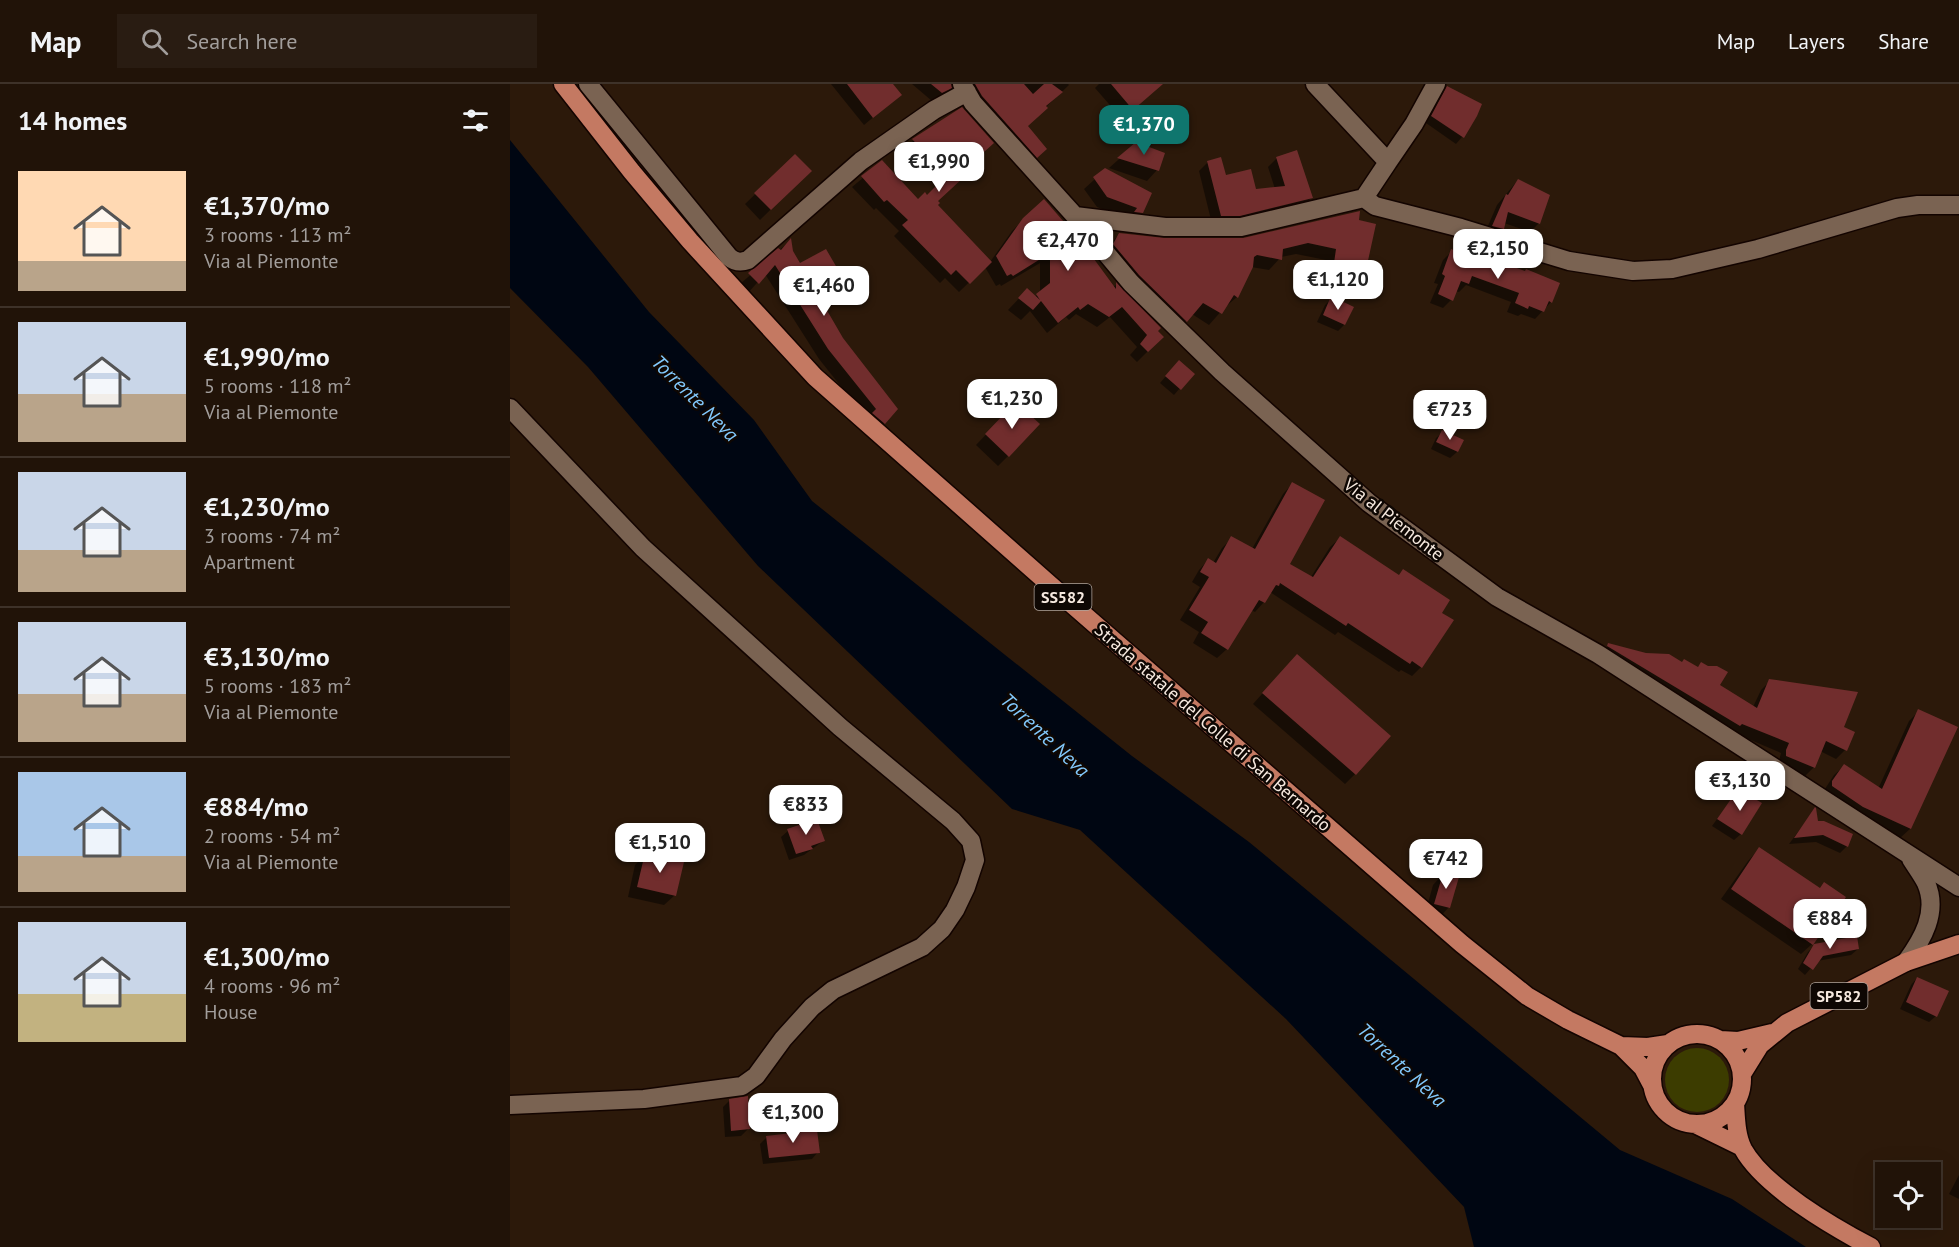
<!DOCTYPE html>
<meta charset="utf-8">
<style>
body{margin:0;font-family:"PT Sans",sans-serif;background:#291c12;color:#f1f3f6;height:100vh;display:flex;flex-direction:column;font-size:22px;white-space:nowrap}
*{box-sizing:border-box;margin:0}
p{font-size:20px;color:#a29e9c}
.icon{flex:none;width:33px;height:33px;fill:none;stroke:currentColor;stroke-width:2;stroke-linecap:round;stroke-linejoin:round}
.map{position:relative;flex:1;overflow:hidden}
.panel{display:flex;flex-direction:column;background:#211308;width:510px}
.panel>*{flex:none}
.controls{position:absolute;left:1365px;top:1078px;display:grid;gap:12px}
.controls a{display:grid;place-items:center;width:66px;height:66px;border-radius:0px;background:#211308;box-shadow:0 6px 24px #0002,0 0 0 2px #3e3229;font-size:30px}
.price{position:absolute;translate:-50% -51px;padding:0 14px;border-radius:12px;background:#fff;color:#222;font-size:20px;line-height:39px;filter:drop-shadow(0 2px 3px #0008)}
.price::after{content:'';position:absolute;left:50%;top:36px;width:18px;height:14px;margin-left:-9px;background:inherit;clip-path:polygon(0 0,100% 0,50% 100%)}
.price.selected{background:#0f766e;color:#fff}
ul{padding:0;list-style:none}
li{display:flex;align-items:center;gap:18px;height:150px;padding:0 18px}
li+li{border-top:2px solid #3e3229}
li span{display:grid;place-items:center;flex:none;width:168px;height:120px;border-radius:0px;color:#555}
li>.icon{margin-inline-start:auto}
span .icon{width:72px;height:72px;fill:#fffc;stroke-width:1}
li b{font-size:26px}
h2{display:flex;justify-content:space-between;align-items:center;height:72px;padding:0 18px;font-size:26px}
header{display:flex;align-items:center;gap:36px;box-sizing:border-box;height:84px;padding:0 30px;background:#211308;border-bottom:2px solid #3e3229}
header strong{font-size:28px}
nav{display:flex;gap:33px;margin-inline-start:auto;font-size:21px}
.search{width:420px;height:54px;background:#291c12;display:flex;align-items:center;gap:15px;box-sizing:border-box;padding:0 21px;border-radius:0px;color:#a29e9c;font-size:22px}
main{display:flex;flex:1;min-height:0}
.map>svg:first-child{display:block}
.green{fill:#3c3c00}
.water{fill:#000612}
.shadow{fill:#0007}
.building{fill:#712d2d}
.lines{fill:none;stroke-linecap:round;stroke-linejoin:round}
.minor-casing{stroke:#130400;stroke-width:21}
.major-casing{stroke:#130400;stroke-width:21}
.minor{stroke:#7a6352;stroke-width:18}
.major{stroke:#c47962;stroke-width:18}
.labels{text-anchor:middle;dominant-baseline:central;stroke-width:5;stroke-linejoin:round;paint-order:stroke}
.shield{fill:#0e0703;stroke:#b0a59d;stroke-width:1.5}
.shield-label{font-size:16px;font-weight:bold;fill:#f6e9df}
.street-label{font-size:18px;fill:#f6e9df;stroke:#0e0703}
.water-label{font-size:20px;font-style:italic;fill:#82c8fb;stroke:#0e0703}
</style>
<header>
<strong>Map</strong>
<div class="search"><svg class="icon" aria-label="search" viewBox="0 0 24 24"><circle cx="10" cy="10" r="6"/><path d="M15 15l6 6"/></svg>Search here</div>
<nav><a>Map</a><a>Layers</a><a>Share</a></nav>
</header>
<main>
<section class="panel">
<h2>14 homes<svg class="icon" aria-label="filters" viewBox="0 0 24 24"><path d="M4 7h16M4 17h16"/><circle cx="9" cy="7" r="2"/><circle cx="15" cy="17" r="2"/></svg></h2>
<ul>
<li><span style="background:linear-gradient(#ffd9b3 75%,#b9a48a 0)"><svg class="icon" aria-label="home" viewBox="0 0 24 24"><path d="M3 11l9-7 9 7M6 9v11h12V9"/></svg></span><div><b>€1,370/mo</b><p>3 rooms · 113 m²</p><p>Via al Piemonte</p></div></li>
<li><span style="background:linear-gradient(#c9d6e8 60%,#b9a48a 0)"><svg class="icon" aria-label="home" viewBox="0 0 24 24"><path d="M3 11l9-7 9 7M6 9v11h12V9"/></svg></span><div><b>€1,990/mo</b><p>5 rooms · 118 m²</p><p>Via al Piemonte</p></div></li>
<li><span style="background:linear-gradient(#c9d6e8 65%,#b9a48a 0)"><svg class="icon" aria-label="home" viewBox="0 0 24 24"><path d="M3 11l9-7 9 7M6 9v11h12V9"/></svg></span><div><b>€1,230/mo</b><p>3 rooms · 74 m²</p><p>Apartment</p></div></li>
<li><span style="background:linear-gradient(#c9d6e8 60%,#b9a48a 0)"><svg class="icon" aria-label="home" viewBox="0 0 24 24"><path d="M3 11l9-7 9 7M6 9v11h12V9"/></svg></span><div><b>€3,130/mo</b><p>5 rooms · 183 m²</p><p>Via al Piemonte</p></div></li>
<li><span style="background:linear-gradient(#a9c7e8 70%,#b9a48a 0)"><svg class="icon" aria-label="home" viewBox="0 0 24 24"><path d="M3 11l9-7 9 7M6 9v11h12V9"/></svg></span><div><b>€884/mo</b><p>2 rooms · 54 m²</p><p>Via al Piemonte</p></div></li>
<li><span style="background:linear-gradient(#c9d6e8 60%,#c2b280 0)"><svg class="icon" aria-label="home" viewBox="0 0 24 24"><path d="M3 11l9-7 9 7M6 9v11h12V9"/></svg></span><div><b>€1,300/mo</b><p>4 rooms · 96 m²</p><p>House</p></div></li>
</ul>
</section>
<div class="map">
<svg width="1449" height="1163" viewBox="0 0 1449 1163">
<rect width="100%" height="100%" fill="#2c190a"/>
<!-- green -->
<path class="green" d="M1155 996a32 32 0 1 1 64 0a32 32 0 1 1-64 0Z"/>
<!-- water -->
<path class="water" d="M0,56l139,172 105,108 58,81 320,255 117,86 371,308 112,49 74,48h-332l-10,-40 -178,-188 -206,-189 -68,-21 -254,-243 -170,-199 -78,-79z"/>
<!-- shadow -->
<path class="shadow" d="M321,0h60l9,11 -36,30z
M402,0h38v3l-9,9 -9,5z
M450,0h108l1,1 -43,41 19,23 -17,16z
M589,0h61l-38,35 -27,-31z
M938,3l28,29 -14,21 -6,7 -30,-21 15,-29z
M452,25l10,54 -35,38 -1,4 54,57 22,-31 12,-12 89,68 3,-2 43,43 -3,3 6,6 -25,25 -7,-7 7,-8 -27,-30 -13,10 -21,-13 -7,6 -3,-3 -19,16 -17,-22 -9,9 -13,-10 19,-20 8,7 5,-4v-30l-39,23 -1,-2 -4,2 -11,-19 -26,25 -14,-14 -5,5 -46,-47 5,-5 -23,-23 -2,2 -22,-23 30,-25 36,39 9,-4 10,-11 -34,-36 10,-9z
M626,60l21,26 -10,11 -38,-13z
M285,72l15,15 -50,49 -15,-16z
M767,74l34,40 -9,9 -90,17 -13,-53 9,-9 16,15 31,14 20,-2 -7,-22z
M595,86l36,42 -10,11 -3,-4 -31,-12 -13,-18z
M1008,96l21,43 -9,9 -26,-9 -1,6 -9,9 -10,-3 13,-30z
M848,129l5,65 -12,12 -28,-6 1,-10h-1l3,-14 -30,-6 -15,3 -12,13 -18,-3 -14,30 -13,11 -15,17 -17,-11 -17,19 -67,-87 12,-12 45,6h76z
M280,157l1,10 8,14 39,7 -10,10 -14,8 70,133 -10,9 -7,-13 -48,-60 -54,-85 -17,19 -8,-9z
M942,167l22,9 4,-4 73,46 -16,17 -14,-5 -3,2 -11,-4 4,-10 -45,-17 -7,7 -4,-1 -4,9 -8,8 -13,-5 8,-19 -4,-1 9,-23z
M822,214l12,27 -6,6 -21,-9 8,-17z
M662,285l8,19 -6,7 -14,-12z
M486,340l12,32 -10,10 -22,-21z
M933,348l19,9 -5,11 -7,6 -19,-9 5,-11z
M782,400l-4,81 23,12 19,-30 10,-9 100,75 -19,54 -9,9 -11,-6 -2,2 -61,-40 -3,3 -65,-43 -6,10 -9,10 -4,-2 -24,39 -10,9 -24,-15 6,-11 -19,-12 20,-33 -8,-5 7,-12 9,-10 5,3 9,-15 10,-10 20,11 31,-55z
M1099,561l88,23 4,-4 17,22 35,21 8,-17 9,-9 72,47 3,22 -9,9 -16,-8 -6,16 -9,9 -27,-11 3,-12 -49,-21 -132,-78z
M777,582l68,108 -10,10 -92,-80z
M1409,627l-9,118 -10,9 -79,-43 13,-20 10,-9 34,23 31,-68z
M1228,706l3,44 -7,6 -22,-14z
M1305,725l1,14 31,23 -7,7 -24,-11 -27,2z
M278,747l35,10 -19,14 -15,5 -8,-23z
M1248,766l61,39 -7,55 -11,10 -80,-55 27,-38z
M135,771l30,40 -11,10 -36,-8 7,-32z
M933,790l6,33 -10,11 -14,-4 8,-29z
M1305,861l43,4 -7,6 -34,6 -12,14 -7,-6 10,-17z
M1407,894l19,38 -7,6 -29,-13 11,-24z
M220,1016l18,29 -7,7 -16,1 -2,-30z
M257,1053l51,15 -6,7 -49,5 -3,-20z
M1449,1091v24l-10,-5z"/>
<!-- building -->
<path class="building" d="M337,0h46l9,11 -29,23z
M421,0h20l1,4 -10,5z
M465,0h49l9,10 11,-10h8l11,8 -17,14 2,2 -20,18 19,23 -10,9 -55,-62z
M601,0h52l-30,26z
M937,2l35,18 -5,12 -13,22 -33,-22z
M452,23l32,36 -21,19 3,4 -38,35 2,2 -2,2 54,57 -22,22 -14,-14 -5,5 -49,-50 6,-5 -21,-20 -3,2 -23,-26 21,-16 36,39 7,-7 2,3 19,-19 -34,-37z
M626,58l29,11 -6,18 -42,-13z
M787,66l16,48 -73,18h-19l-14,-55 14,-4 5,18 25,-6 5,20 29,-3 -9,-29z
M285,70l17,17 -41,39 -17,-17z
M595,84l47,25 -9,20 -9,-1 3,-4 -30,-11 -14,-20z
M1008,95l32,16 -10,29 -32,-12 -4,17 -12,-3 14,-32 2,1z
M534,115l39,45 33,45v-7l45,46 -3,3 6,6 -16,15 -8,-8 7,-9 -25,-28 -13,10 -21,-13 -8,6 -2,-3 -20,16 -17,-22 -8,9 -15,-12 9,-10 13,12 -4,-6 14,-11v-30l-37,23 -2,-2 -4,2 -11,-20 27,-38z
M850,127l-1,9 17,4 -12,55 -30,-7 1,-9h-1l2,-14 -28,-6 -25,6 -1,11 -25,-5 -3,2 -1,10 -15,31 -4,-3 -12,19 -19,-11 -16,19 -48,-47 -26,-31 6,-11 46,5h78z
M281,154l2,13 7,12 26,-14 14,24 -26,15 29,50 55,71 -13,15 -13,-11 4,-4 -48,-60 -53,-84 -16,19 -11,-11 30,-25 3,2z
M941,165l25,10 1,-5 48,17 1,-2 34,14 -8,20 -3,-2 -5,11 -15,-6 -1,3 -13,-6 4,-10 -47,-17 -3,8 -8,-3 -8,20 -15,-7 7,-18 -3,-2z
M821,212l23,11 -9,18 -22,-10z
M669,276l16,14 -14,16 -16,-14z
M508,320l22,20 -31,33 -24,-23 21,-22 3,2z
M932,346l22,10 -6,12 -22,-10z
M782,398l33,18 -35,64 23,13 27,-41 59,39 4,-6 47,31 -8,13 12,7 -32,48 -10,-7 -2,3 -62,-41 -2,3 -66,-43 -1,3 -3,-1 -11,18 -6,-3 -31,50 -27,-17 7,-11 -19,-12 20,-33 -9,-5 8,-14 8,5 15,-27 24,13z
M1098,559l38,10 23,1 13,8 2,-3 14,8 3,-5 7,4h9l11,6 -8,13 37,23 12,-29 89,13 -14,35 11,5 -8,19 -21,-10 -11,27 -29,-12v-6l3,-7 -47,-19 -2,2 -133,-80z
M787,570l94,82 -35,39 -94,-82z
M1408,625l40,18 -47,102 -48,-22 -31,-21v-5l12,-17 38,25z
M1228,705l24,14 -20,32 -25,-16z
M1305,723l1,1 2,13h6l29,13 -5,13 -25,-12 -29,3z
M307,735l8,22 -14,5 2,3 -17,5 -9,-25z
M1249,763l61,41 4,-6 22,15 -33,48 -82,-56z
M135,769l39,9 -8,34 -39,-9z
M933,789l16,4 -9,31 -16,-4z
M1347,852l2,13 -36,7 -10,14 -10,-7 11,-19z
M1407,893l32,14 -12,26 -31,-15z
M238,1012l2,33 -19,2 -2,-32z
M307,1046l3,23 -51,5 -3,-22z"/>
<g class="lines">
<!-- minor casing -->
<g class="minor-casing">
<path id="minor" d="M78,0l141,173c6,5 11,6 19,3l113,-99 73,-51 33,-18
M452,0l11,19 102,113 56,67 91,89 147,131 128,94 101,57 361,233
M805,0l73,78 -24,36
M878,78l26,-38 22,-40
M565,132l90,11h76l123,-29 11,8 86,22 108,33 64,10 39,-2 86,-20 139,-41 21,-3h41
M0,324l133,140 197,179 113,94 18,20 4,19 -9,27 -11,23 -13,19 -20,18 -89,43 -21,17 -29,32 -27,37 -14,10 -98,13 -134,6
M1396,878c16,-22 33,-50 20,-79 -4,-8 -10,-16 -15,-24"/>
</g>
<!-- major casing -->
<g class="major-casing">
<path id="major" d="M53,0l69,88 58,69 125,136 259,229 388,338 65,52 41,24 53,26 22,22 9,17
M1142 995a45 45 0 1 1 90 0a45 45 0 1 1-90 0Z
M1210,956l18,1 34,-8
M1111,962l27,1 20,-3
M1232,990l18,-29 27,-22 119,-61 53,-18
M1225,1019c1,15 1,32 8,46 21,38 90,78 128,98
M1185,1040l47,23"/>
</g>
<!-- minor -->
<use href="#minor" class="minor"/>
<!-- major -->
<use href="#major" class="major"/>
</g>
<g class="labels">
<!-- shield labels -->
<g class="shield">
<rect x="524.5" y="500" width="57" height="26" rx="4.5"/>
<rect x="1300.5" y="899" width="57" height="26" rx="4.5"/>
</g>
<g class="shield-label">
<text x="553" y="513">SS582</text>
<text x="1329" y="912">SP582</text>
</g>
<!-- street labels -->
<g class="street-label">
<text transform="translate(884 435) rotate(38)">Via al Piemonte</text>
<text transform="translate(703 643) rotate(41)">Strada statale del Colle di San Bernardo</text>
</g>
<!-- water labels -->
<g class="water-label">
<text transform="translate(185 314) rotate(45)">Torrente Neva</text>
<text transform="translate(535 651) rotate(43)">Torrente Neva</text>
<text transform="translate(892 981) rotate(43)">Torrente Neva</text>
</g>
</g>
</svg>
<div class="controls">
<a><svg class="icon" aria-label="locate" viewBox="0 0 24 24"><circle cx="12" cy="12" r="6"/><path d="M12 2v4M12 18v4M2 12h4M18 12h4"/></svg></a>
</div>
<b class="price selected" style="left:634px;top:72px">€1,370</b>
<b class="price" style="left:429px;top:109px">€1,990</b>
<b class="price" style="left:558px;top:188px">€2,470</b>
<b class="price" style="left:988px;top:196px">€2,150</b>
<b class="price" style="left:828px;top:227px">€1,120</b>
<b class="price" style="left:314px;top:233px">€1,460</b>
<b class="price" style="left:502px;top:346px">€1,230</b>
<b class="price" style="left:940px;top:357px">€723</b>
<b class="price" style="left:1230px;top:728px">€3,130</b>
<b class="price" style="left:296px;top:752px">€833</b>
<b class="price" style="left:150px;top:790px">€1,510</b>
<b class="price" style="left:936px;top:806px">€742</b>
<b class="price" style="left:1320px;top:866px">€884</b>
<b class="price" style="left:283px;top:1060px">€1,300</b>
</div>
</main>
